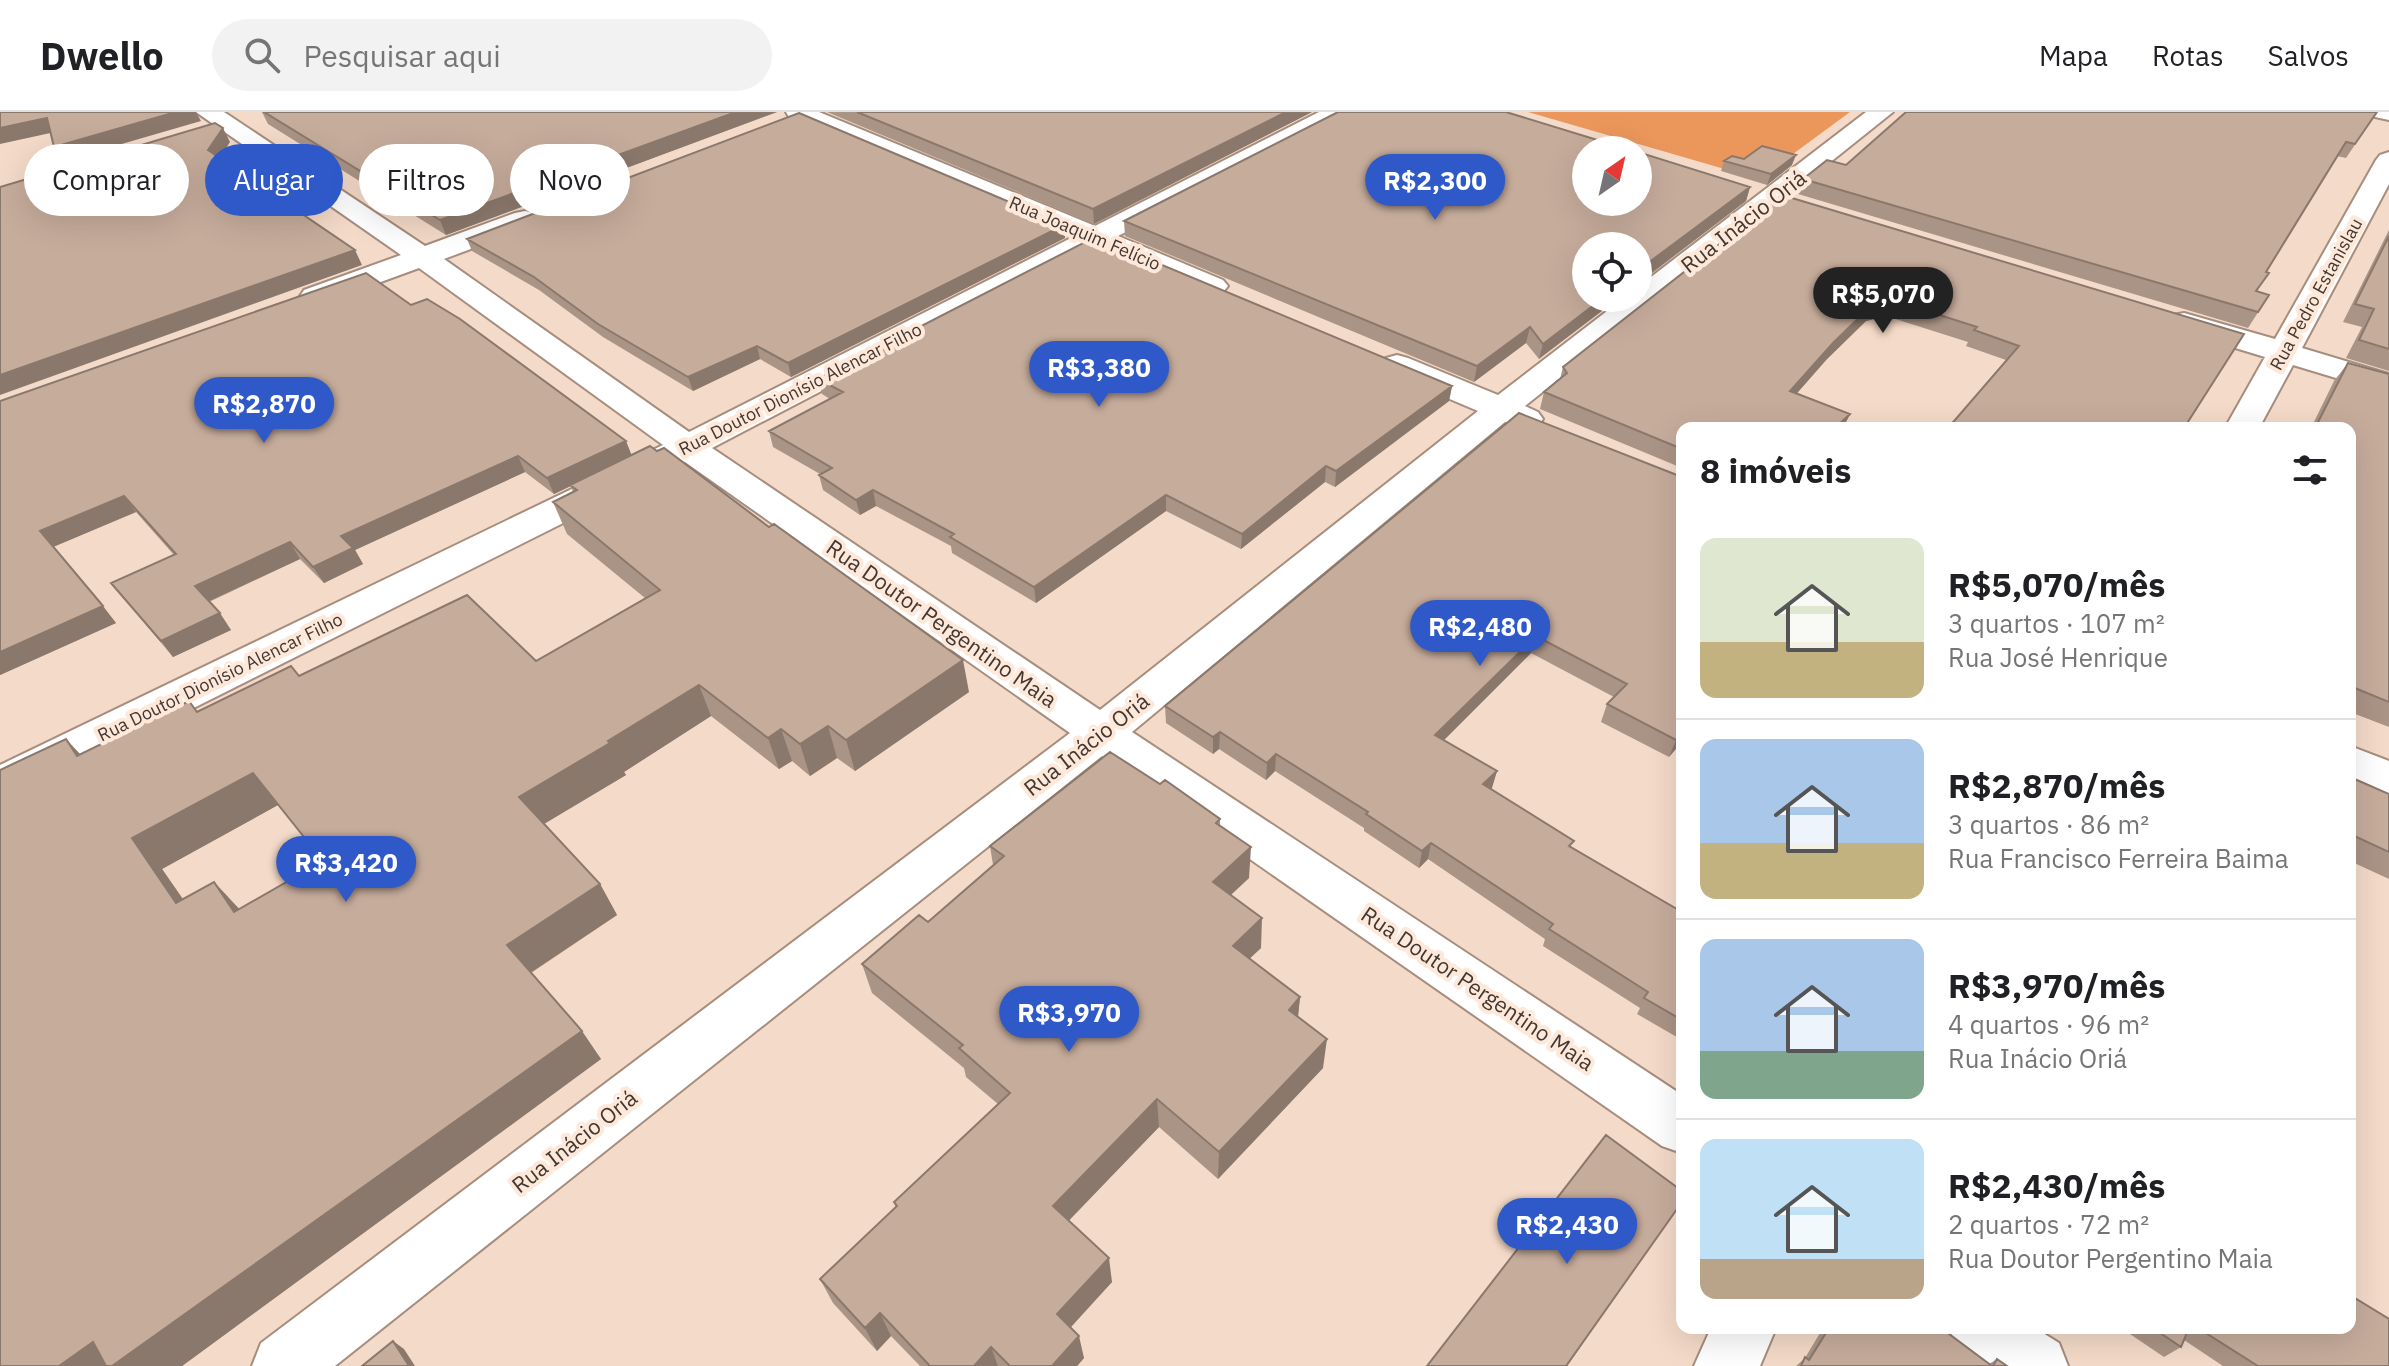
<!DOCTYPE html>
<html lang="pt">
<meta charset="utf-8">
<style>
body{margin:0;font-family:"IBM Plex Sans",sans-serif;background:#f2f2f2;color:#202124;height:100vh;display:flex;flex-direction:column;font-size:30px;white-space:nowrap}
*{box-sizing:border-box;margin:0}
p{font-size:26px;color:#757577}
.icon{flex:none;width:44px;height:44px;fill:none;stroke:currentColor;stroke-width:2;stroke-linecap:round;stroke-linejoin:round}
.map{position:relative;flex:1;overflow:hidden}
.drawer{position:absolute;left:1676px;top:310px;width:680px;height:912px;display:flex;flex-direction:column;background:#fff;border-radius:16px;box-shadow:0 8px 32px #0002}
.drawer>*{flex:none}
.hud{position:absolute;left:24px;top:32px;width:760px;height:72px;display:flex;gap:16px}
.needle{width:52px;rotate:34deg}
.buttons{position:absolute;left:1572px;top:24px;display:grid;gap:16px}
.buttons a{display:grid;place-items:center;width:80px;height:80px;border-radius:50%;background:#fff;box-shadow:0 8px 32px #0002;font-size:40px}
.price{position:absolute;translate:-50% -68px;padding:0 18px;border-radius:28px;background:#2f59c8;color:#fff;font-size:26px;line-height:52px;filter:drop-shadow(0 2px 4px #0008)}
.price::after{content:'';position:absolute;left:50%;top:48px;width:24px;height:18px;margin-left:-12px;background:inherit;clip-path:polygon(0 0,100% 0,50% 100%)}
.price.active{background:#222;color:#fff}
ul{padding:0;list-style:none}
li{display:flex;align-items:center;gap:24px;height:200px;padding:0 24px}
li+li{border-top:2px solid #e0e0e0}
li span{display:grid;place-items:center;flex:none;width:224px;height:160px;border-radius:16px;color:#555}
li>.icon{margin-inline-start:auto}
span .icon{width:96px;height:96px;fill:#fffc;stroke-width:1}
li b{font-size:34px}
h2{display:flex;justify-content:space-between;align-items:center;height:96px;padding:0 24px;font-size:34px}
.chip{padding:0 28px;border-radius:36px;background:#fff;box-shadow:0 8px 32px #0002;font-size:28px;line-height:72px}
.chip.active{background:#2f59c8;color:#fff}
header{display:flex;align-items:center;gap:48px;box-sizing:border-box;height:112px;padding:0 40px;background:#fff;border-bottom:2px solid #e0e0e0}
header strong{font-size:38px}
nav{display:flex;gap:44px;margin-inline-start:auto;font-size:28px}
.search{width:560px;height:72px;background:#f2f2f2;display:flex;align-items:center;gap:20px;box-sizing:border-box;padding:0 28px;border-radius:44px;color:#757577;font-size:30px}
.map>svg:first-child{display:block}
.green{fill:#eb975c}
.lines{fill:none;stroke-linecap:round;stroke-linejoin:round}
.minor-casing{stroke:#a68d7d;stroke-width:4}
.minor{fill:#fff;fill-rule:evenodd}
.wall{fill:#aa9485;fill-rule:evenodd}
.shaded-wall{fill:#8b786c}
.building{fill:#c6ac9b;stroke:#8b786c;stroke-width:2;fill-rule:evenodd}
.labels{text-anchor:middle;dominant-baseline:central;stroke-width:8;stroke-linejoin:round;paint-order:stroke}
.far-street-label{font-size:18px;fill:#433831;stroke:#fee8da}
.street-label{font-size:22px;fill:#433831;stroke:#fee8da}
</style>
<header>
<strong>Dwello</strong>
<div class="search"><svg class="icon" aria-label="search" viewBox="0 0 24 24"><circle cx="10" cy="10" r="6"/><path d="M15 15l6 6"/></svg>Pesquisar aqui</div>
<nav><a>Mapa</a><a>Rotas</a><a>Salvos</a></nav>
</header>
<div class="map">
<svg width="2389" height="1254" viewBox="0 0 2389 1254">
<rect width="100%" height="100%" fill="#f4dac8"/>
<!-- green -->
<path class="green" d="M1528,0h322l-91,67z"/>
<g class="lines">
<!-- minor casing -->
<g class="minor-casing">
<path id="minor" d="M196,0h28l201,134 90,-33 10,-2 10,2 4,6 -4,6 -91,34 245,173 384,-195 -284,-120 -3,-5h33l276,114 224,-114h31l-3,5 -229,119 105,44 5,6 -5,6 -10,3 -10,-3 -106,-45 -385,201 388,262 378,-299 -92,-39 -5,-7 5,-7 11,-3 11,3 90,37 126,-97h14v-11l228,-175h27l-368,294 13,6 5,7 -5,7 -12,3 -21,-7 -373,310 550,363v58l-20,-7 -560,-390 -767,610h-83l9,-23 809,-610 -385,-271 -669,335 -16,5v-37l663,-320 -244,-177 -93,34 -11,3 -11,-3 -4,-6 4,-6 97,-35z
M2372,0h17v8l-14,-3z
M2389,40v32l-87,164 87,26v20l-96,-29 -34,63h-34l40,-71 -92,-28 -4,-7 4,-7 11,-2 91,26 101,-179 4,-5z
M2350,634l39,15v35l-39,-15z
M1711,1216h65l-16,38h-66z
M1949,1216h86l24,15 9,23h-87l-23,-16z"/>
</g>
<!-- minor -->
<use href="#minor" class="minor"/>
</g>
<!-- wall -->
<path class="wall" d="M262,0h515l-331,123 -178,-111z
M827,0h485l-218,112z
M2377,0l-31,46 -9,-2 -71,116 -9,20 12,3 -21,33 -450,-134 5,-15 43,-14z
M1744,47l48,6 -25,20 -46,-14 3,-10z
M1750,75l-4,14 -108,83v-38l-99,113 -13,-16 -52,39 -349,-146 -1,-15z
M1782,83l462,139 -238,26 -40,-14 2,-4 -82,-26 -20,5 -39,38 -30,34 53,21 -7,14h-161v40l-142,-59 4,-17 16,-13 3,-12z
M1064,113l1,13 -274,139 -31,-18 -67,32 -90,-54 -64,-47 -67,-39 -5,-12z
M2389,118v141l-43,-13 16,-31 -19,-5z
M411,193l221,150 337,237 -114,79 -18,-13 -27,18 -18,-15 -13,8 -68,-53 -87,56 2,3 -82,49 56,60 17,31 -86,58 70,86 -419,307h-182l80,-612 219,-78 237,-15 109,-63 -78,-64 -14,-32 20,-10 -2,-6 -17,8 -29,-22 -170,78 8,14 -39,19 -24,-24 -91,43 22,28 -58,27 -62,-74 63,-28 -38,-43 -83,35 63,76 -116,52v-274zM278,693l45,56 -84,48 -25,-27 -31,17 -21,-30z
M2348,251l41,11v353l-39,-15v-284h-39l23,-47z
M818,267l634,7 -3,15 -114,86 -10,-5 -84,67 -75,-38 -130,92 -84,-50 -1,-7 -75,-40 -16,9 -37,-25 -4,-15 1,-1 -47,-27 -4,-16 61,-32 -8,-5z
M1682,365v269l-2,-2 -11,13 -68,-35 6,-18 7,-7 -83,-44 -87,87 53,31 -6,18 81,58 110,65v128l-45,-26 3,-6 -97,-62 2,-7 -117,-80 -9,9 -55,-37v-3l-89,-57 -9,9 -47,-31 -6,5 -47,-31 -1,-17z
M2350,665l39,17v85l-39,-18z
M1160,672l60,35v7l29,52 -18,17 30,53 -12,11 51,38 -2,20 25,51 -105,111 -59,-52 -91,93 44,62 -42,45 14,31 -7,8h-157l-29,-30 -14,15 -44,-48 -13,-24 76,-71 -2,-6 104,-98 -32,-27 -2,-9 -92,-75 -10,-29 66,-42 65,-57 -3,-19z
M1823,1216h118l48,36 8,-5 10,7h-211l9,-8z
M2121,1216h229l39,38h-166l-39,-26 -3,7 -17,10z"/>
<!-- shaded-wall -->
<path class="shaded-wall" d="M176,0h20l5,9 -138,40 -9,-14z
M736,0h41l-331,123 -6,-15z
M1286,0h26l-218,112 -1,-15z
M47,6l8,14 -55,12v-16z
M223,16l7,14 -14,22 -8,-14z
M1796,43l-4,10 -25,20 4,-11z
M1750,75l-4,14 -108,82 2,-14z
M1064,113l1,13 -274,139 -3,-14z
M355,138l7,15 -362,130v-20z
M1603,186h16l-80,61 4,-15z
M1893,188l-7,16 -20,5 -39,38 -43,49 6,-17 43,-48 39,-38z
M1530,215l-4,16 -52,39 3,-16z
M757,234l3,13 -67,32 -5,-14z
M1452,274l-3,15 -114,86 1,-16z
M1850,302l-7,14h-8z
M626,329l6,15 -78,38 -7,-16z
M518,344l7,16 -170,78 8,14 -39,19 -11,-16 28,-31z
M1326,354l-1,16 -84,67 1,-15z
M873,378l3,16 -16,9 -4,-15z
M1166,383v16l-130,92 -2,-16z
M124,384l12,16 -83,35 -13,-16z
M290,430l10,17 -93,43 -12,-16z
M103,494l13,17 -116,52v-23z
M220,501l11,17 -58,27 -12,-16z
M1536,524l-5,17 -99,99 3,-17z
M963,548l6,32 -114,79 -9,-31z
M699,573l12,31 -87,56 2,3 -89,53 -18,-31z
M828,614l9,32 -27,18 -10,-32z
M781,617l11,32 -13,8 -11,-31z
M1220,620l-1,17 -6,5v-17z
M1682,621v5l-2,6 -11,13 7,-17z
M66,627l29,31 -18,-14z
M1276,642l-1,17 -9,9 1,-17z
M1497,659l-5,17 -13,13 4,-17z
M253,661l25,32 -116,64 44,64 -30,-30 -44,-65z
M1431,731l-3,16 -9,9 3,-17z
M1251,735l-2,31 -37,34 1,-30z
M214,770l29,31 -9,-1z
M600,772l17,31 -90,60 -20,-30z
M1262,806l-1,30 -30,28 2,-30z
M1300,885l-3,29 -8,-16z
M582,919l19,28 -419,307h-123l34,-24z
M1327,927l-4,29 -105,111 1,-27z
M1157,987l2,28 -101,105 -5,-26z
M1682,1090l-115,164h-1z
M1109,1146l3,24 -50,55 -5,-23z
M880,1201l11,23 -14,15 -12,-23z
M1079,1224l5,22 -7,8h-25z
M393,1229l11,8 11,17h-6z
M991,1235l7,19h-24z"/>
<!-- building -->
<path class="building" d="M0,0h176l-122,35 -7,-29 -47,10z
M264,0h472l-296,108z
M857,0h429l-193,97z
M1338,0h168l124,38h-44v52h52v-50l112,35 -110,82 -1,11h-1v-34h-52v52h17l-60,46 -13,-17 -53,39 -353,-145z
M1906,0h471l-22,32 -9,-2 -80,130 3,1 -13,18 13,4 -11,17 -455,-133 24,-19 19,5z
M799,1l265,112 -276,138 -31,-17 -69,31 -90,-53 -64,-47 -67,-38z
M215,11l8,5 -15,22 147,100 -355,125v-188z
M1762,34l34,9 -25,19 -47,-13 8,-5 12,3z
M1782,83l462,139 -60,94h-236l71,-82 -45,-16 3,-3 -84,-27 -21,5 -39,38 -43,48 60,23 -15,14h-153v21l-138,-57 23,-19 -4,-6z
M2389,124v113l-30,-9 15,-31 -19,-5z
M1095,125l357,149 -116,85 -10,-5 -84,68 -76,-39 -132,92 -84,-50 4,-3 -81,-44 -17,10 -37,-25 13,-7 -63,-37 74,-39 -25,-13z
M366,161l45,32 16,-6 33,20 166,122 -79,37 -29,-22 -177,80 12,12 -40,19 -23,-25 -95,44 25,27 -59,28 -50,-58 65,-29 -52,-58 -84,35 63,75 -103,46v-251z
M2348,251l41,11v328l-39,-16v-258h-35z
M1519,301l163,64v256l-6,7 -69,-36 20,-20 -91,-48 -101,99 62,36 -14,13 91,57 -5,5 113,66v108l-38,-22 4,-6 -99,-63 4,-5 -122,-81 -9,8 -56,-37 2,-2 -92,-58 -9,9 -47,-31 -7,5 -48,-31z
M650,334l7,5 7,-3 105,79 5,-3 189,136 -117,80 -18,-14 -28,18 -19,-15 -13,9 -69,-53 -91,56 2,2 -91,54 81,87 -93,61 75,86 -470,335h-6l-13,-24 -34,24h-59v-596l66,-31 11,17 112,-55 8,11 94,-46 8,10 168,-81 69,66 124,-71 -107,-88 24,-12 -7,-5zM253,661l70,88 -89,51 -20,-30 -38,21 -44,-65z
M1110,640l50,32 5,-4 55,39 -4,4 35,24 -38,35 49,36 -29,28 67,51 -11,13 38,29 -108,113 -62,-53 -104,107 56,52 -52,56 22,22 -27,30h-42l-19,-19 -17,19h-44l-50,-53 -15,15 -45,-49 77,-73 -3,-4 116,-109 -51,-45 4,-3 -101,-81 57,-49 9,7 76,-66 -14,-10z
M2350,665l39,17v58l-39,-18z
M1606,1023l76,56v11l-116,164h-139z
M2350,1183l39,24v47h-131l-60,-38h152z
M1829,1216h112l51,38h-191l4,-9 4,3z
M2153,1216h36l-8,19z
M393,1229l16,25h-47z
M1997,1247l10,7h-14z"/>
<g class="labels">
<!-- far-street labels -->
<g class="far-street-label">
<text transform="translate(1085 121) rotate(23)">Rua Joaquim Felício</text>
<text transform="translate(2316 182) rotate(-61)">Rua Pedro Estanislau</text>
<text transform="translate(800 277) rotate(-27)">Rua Doutor Dionísio Alencar Filho</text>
<text transform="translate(220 565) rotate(-26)">Rua Doutor Dionísio Alencar Filho</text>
</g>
<!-- street labels -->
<g class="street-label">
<text transform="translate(1743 109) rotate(-38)">Rua Inácio Oriá</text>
<text transform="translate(942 511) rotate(35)">Rua Doutor Pergentino Maia</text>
<text transform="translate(1086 632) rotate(-38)">Rua Inácio Oriá</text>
<text transform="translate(1478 876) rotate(34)">Rua Doutor Pergentino Maia</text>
<text transform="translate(574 1029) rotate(-38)">Rua Inácio Oriá</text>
</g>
</g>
</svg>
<div class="buttons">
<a><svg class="needle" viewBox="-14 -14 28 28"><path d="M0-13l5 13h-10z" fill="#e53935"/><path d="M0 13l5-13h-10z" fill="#757577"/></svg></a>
<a><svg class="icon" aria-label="locate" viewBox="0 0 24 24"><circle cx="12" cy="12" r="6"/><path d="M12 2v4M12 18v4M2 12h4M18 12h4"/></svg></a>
</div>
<b class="price" style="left:1435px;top:110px">R$2,300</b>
<b class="price active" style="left:1883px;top:223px">R$5,070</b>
<b class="price" style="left:1099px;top:297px">R$3,380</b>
<b class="price" style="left:264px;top:333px">R$2,870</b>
<b class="price" style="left:1480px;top:556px">R$2,480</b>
<b class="price" style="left:346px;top:792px">R$3,420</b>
<b class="price" style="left:1069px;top:942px">R$3,970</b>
<b class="price" style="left:1567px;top:1154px">R$2,430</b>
<div class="hud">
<a class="chip">Comprar</a>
<a class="chip active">Alugar</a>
<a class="chip">Filtros</a>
<a class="chip">Novo</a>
</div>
<section class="drawer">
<h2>8 imóveis<svg class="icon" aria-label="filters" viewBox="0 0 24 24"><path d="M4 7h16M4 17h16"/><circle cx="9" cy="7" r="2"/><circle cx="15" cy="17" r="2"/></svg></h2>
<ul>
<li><span style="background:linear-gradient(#dfe7d0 65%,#c2b280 0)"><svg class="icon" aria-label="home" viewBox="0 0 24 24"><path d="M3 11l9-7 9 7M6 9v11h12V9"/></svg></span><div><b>R$5,070/mês</b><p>3 quartos · 107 m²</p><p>Rua José Henrique</p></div></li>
<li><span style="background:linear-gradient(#a9c7e8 65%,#c2b280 0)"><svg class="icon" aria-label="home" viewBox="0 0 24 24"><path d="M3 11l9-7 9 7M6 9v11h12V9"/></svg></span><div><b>R$2,870/mês</b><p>3 quartos · 86 m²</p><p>Rua Francisco Ferreira Baima</p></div></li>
<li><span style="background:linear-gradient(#a9c7e8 70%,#7fa58c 0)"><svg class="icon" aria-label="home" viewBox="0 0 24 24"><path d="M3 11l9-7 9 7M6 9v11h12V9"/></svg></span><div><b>R$3,970/mês</b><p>4 quartos · 96 m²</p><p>Rua Inácio Oriá</p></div></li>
<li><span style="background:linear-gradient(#bfe0f5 75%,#b9a48a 0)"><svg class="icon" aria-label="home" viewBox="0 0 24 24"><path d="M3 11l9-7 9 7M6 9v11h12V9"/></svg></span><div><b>R$2,430/mês</b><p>2 quartos · 72 m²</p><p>Rua Doutor Pergentino Maia</p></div></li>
</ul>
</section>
</div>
